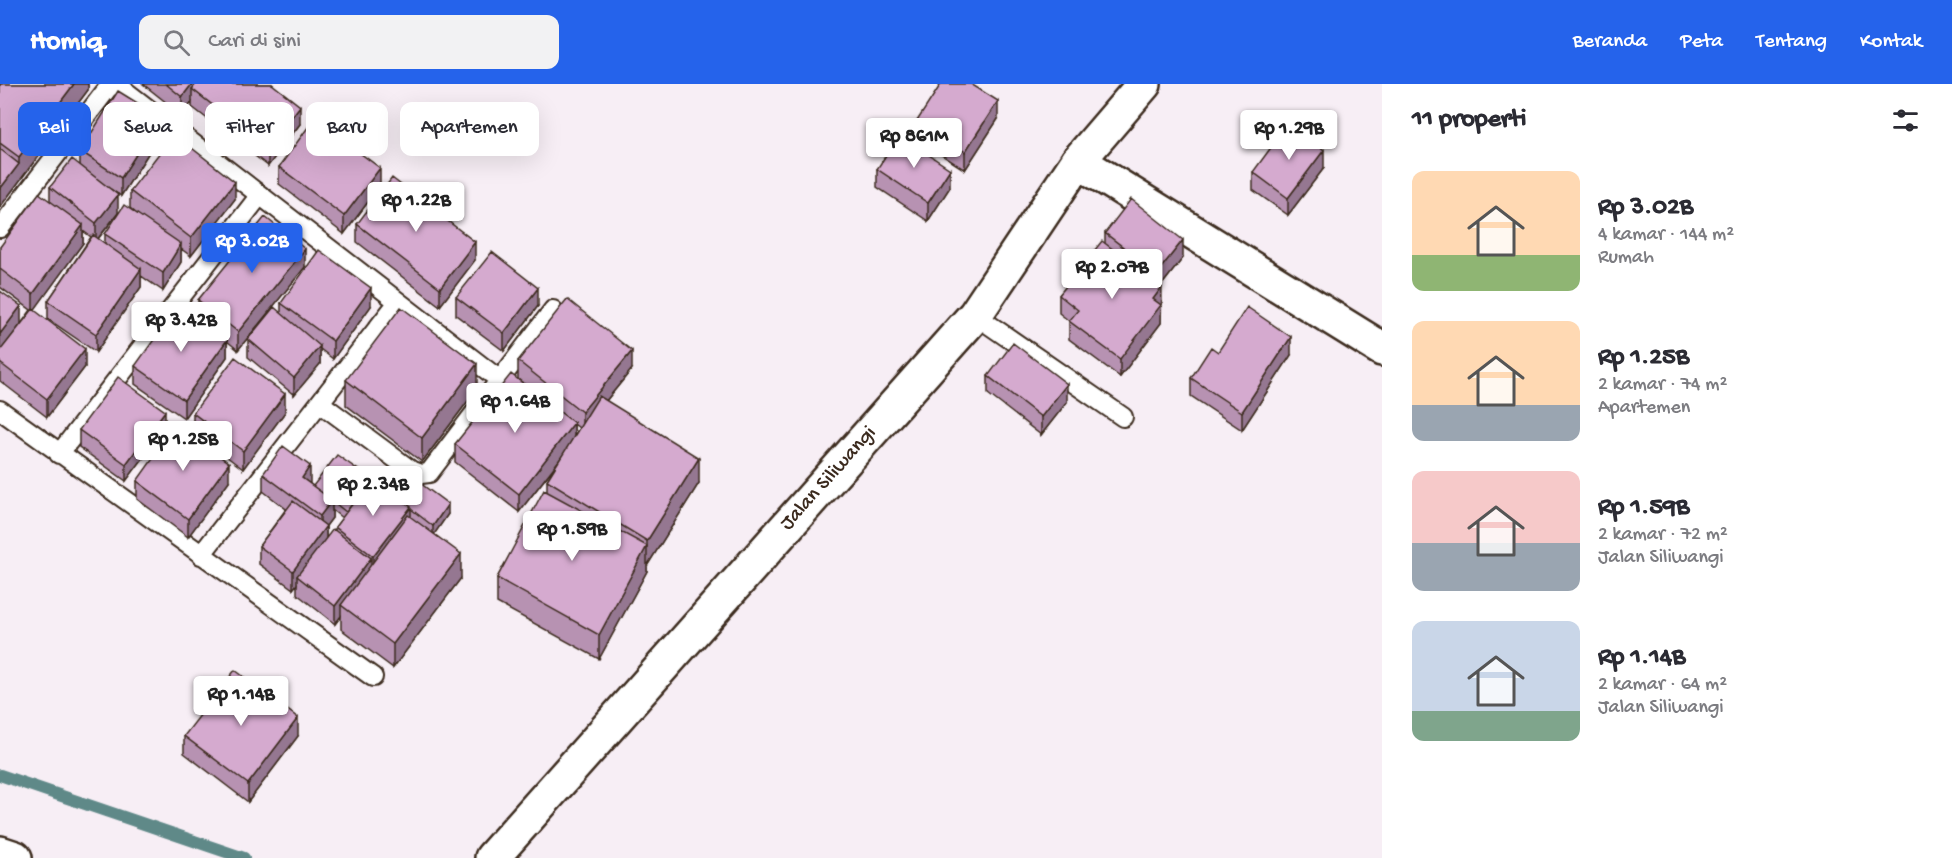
<!DOCTYPE html>
<html lang="id">
<meta charset="utf-8">
<style>
body{margin:0;font-family:"Gochi Hand",sans-serif;background:#f2f2f3;color:#2b2b33;height:100vh;display:flex;flex-direction:column;font-size:22px;white-space:nowrap}
*{box-sizing:border-box;margin:0}
p{font-size:20px;color:#7c7c81}
.icon{flex:none;width:33px;height:33px;fill:none;stroke:currentColor;stroke-width:2;stroke-linecap:round;stroke-linejoin:round}
.map{position:relative;flex:1;overflow:hidden}
.sheet{display:flex;flex-direction:column;background:#fff;width:570px}
.sheet>*{flex:none}
.guide{position:absolute;left:18px;top:18px;width:570px;height:54px;display:flex;gap:12px}
.price{position:absolute;translate:-50% -51px;padding:0 14px;border-radius:6px;background:#fff;color:#222;font-size:20px;line-height:39px;filter:drop-shadow(0 2px 3px #0008)}
.price::after{content:'';position:absolute;left:50%;top:36px;width:18px;height:14px;margin-left:-9px;background:inherit;clip-path:polygon(0 0,100% 0,50% 100%)}
.price.current{background:#2563eb;color:#fff}
ul{padding:0;list-style:none}
li{display:flex;align-items:center;gap:18px;height:150px;padding:0 30px}
li span{display:grid;place-items:center;flex:none;width:168px;height:120px;border-radius:12px;color:#555}
li>.icon{margin-inline-start:auto}
span .icon{width:72px;height:72px;fill:#fffc;stroke-width:1}
li b{font-size:26px}
h2{display:flex;justify-content:space-between;align-items:center;height:72px;padding:0 30px;font-size:26px}
.tag{padding:0 21px;border-radius:12px;background:#fff;box-shadow:0 6px 24px #0002;font-size:21px;line-height:54px}
.tag.current{background:#2563eb;color:#fff}
header{display:flex;align-items:center;gap:36px;box-sizing:border-box;height:84px;padding:0 30px;background:#2563eb;color:#fff}
header strong{font-size:28px}
nav{display:flex;gap:33px;margin-inline-start:auto;font-size:21px}
.search{width:420px;height:54px;background:#f2f2f3;display:flex;align-items:center;gap:15px;box-sizing:border-box;padding:0 21px;border-radius:12px;color:#7c7c81;font-size:22px}
main{display:flex;flex:1;min-height:0}
.map>svg:first-child{display:block}
.lines{fill:none;stroke-linecap:round;stroke-linejoin:round}
.stream{stroke:#5f8988;stroke-width:12}
.service-casing{stroke:#3b2a1e;stroke-width:22}
.minor-casing{stroke:#3b2a1e;stroke-width:38}
.tertiary-casing{stroke:#3b2a1e;stroke-width:38}
.primary-casing{stroke:#3b2a1e;stroke-width:38}
.service{stroke:#fff;stroke-width:18}
.minor{stroke:#fff;stroke-width:33}
.tertiary{stroke:#fff;stroke-width:33}
.primary{stroke:#fff;stroke-width:33}
.wall{fill:#b792b2;stroke:#3b2a1e;stroke-width:1.5;fill-rule:evenodd}
.shaded-wall{fill:#957791;stroke:#3b2a1e;stroke-width:1.5}
.building{fill:#d5aacf;stroke:#3b2a1e;stroke-width:1.5}
.labels{text-anchor:middle;dominant-baseline:central;stroke-width:6;stroke-linejoin:round;paint-order:stroke}
.street-label{font-size:21px;fill:#3b2a1e;stroke:#fff}
</style>
<header>
<strong>Homiq</strong>
<div class="search"><svg class="icon" aria-label="search" viewBox="0 0 24 24"><circle cx="10" cy="10" r="6"/><path d="M15 15l6 6"/></svg>Cari di sini</div>
<nav><a>Beranda</a><a>Peta</a><a>Tentang</a><a>Kontak</a></nav>
</header>
<main>
<div class="map">
<svg width="1382" height="774" viewBox="0 0 1382 774">
<rect width="100%" height="100%" fill="#f7eef5"/>
<filter id="ink" filterUnits="userSpaceOnUse"><feTurbulence type="fractalNoise" baseFrequency=".0167" numOctaves="2"/><feDisplacementMap in="SourceGraphic" scale="12" xChannelSelector="R" yChannelSelector="G"/><feConvolveMatrix kernelMatrix="1 2 1 2 8 2 1 2 1" color-interpolation-filters="sRGB"/></filter>
<g filter="url(#ink)">
<g class="lines">
<!-- stream -->
<path class="stream" d="M0,691l244,83"/>
<!-- service casing -->
<g class="service-casing">
<path id="service" d="M116,0l385,297
M0,144l111,-144
M975,231l148,102
M320,319l92,68 9,3 8,-1 124,-163
M0,326l373,267
M59,370l201,-259
M201,471l197,-253"/>
</g>
<!-- minor casing -->
<g class="minor-casing">
<path id="minor" d="M1078,77l304,188"/>
</g>
<!-- tertiary casing -->
<g class="tertiary-casing">
<path id="tertiary" d="M492,774l483,-543 103,-154 66,-77"/>
</g>
<!-- primary casing -->
<g class="primary-casing">
<path id="primary" d="M0,769l15,5"/>
</g>
<!-- service -->
<use href="#service" class="service"/>
<!-- minor -->
<use href="#minor" class="minor"/>
<!-- tertiary -->
<use href="#tertiary" class="tertiary"/>
<!-- primary -->
<use href="#primary" class="primary"/>
</g>
<!-- wall -->
<path class="wall" d="M0,0h88v6l-88,117z
M143,0h129l28,40 -32,42 -76,-59v-5l-10,13z
M998,35l-33,51 -48,-31v-18z
M160,51l-39,61 -9,-6 6,23 -20,26 7,5v-10l33,-19 -8,-7v-17l105,8 -44,57 -10,-7v13l-18,29 -22,-15v11l-45,65 -48,-33v-18l43,-64 -8,-6v12l-49,67 51,57 -38,50 -47,-36v-90l21,33 10,-14 -31,-23v-40l50,-46v-14l30,-22v-14z
M279,83l101,19 -36,48 -65,-50z
M1324,84l-36,47 -35,-25v-18z
M877,85l73,18 -22,34 -51,-34z
M357,140l118,36 -35,46 -83,-64z
M1105,149l78,25 -22,28 1,19 -1,1v17l-41,54 -51,-38v-18l-10,-8v-18l46,-52z
M305,183l-67,83 -11,-9v16l-43,61 -49,-34v-18l76,-38 -13,-10v-18z
M456,213l82,9 -34,45 -48,-36z
M281,219l90,3 -38,53 -13,-10v15l-26,31 -46,-38v-18l33,-25z
M1218,268l73,3 -49,75 -51,-34v-18z
M518,277l114,8 -26,32 93,82 -52,83v5l-48,88 -102,-56v-25l50,-86v-12l12,-19 -40,51 -64,-50v-18l86,-47 -23,-18zM574,340l5,4 -5,8z
M988,292l79,26 -26,33 -53,-41z
M346,296l131,9 -55,73 -76,-57z
M285,328l-42,57 -50,-38v-18z
M165,345l-39,52 -47,-34v-17z
M263,390l47,10 3,2 58,-7 16,10 61,25 -14,20 27,44 -68,90 -52,-39v-13l-6,8 -38,-30v-10l-4,5 -34,-25v-18l27,-37 -23,-18zM332,426l10,8 -7,9v4l-9,7v-12l6,-8z
M137,397h92l-41,56 -51,-38z
M184,652h114l-50,66 -64,-49z"/>
<!-- shaded-wall -->
<path class="shaded-wall" d="M74,0h14v6l-88,117v-18l19,-25v-7z
M192,0h15l-15,5v13l-10,13v-18z
M998,17v18l-33,51v-18z
M300,22v18l-32,42v-18z
M160,33v18l-39,61v-18z
M1324,66v18l-36,47v-17z
M380,84v18l-36,48v-18z
M950,85v18l-22,34v-18z
M235,98v17l-44,57v-18z
M118,111v18l-22,28v-18z
M83,141v18l-50,69v-18z
M1183,156v18l-26,33v-18z
M475,158v18l-35,46v-18z
M181,160v18l-18,29v-18z
M305,165v18l-67,83v-18z
M141,185v18l-45,65v-18z
M1162,203l-1,36 -41,54v-18l33,-60z
M371,204v18l-38,53v-18z
M538,204v18l-34,45v-18z
M21,222v18l-21,28v-18z
M1291,253v18l-49,75v-18z
M227,256v17l-43,61v-18z
M320,262v18l-26,31v-17z
M85,265v18l-38,50v-18z
M632,267v18l-50,61v-18z
M477,280v25l-55,73v-24z
M1067,300v18l-26,33v-18z
M285,310v18l-42,57v-18z
M165,327v18l-39,52v-17z
M574,339v18l-55,71v-18z
M699,374v25l-52,83v-25z
M229,379v18l-41,56v-18z
M310,382v18l-8,-6z
M332,416v18l-12,16v-18z
M448,420v10l-15,22v-10z
M411,423v18l-38,49v-18z
M326,442v18l-29,32v8l-4,5v-18z
M647,462v25l-48,88v-24z
M461,470v24l-68,90v-24z
M371,474v18l-30,29v11l-6,8v-18z
M298,634v18l-50,66v-18z"/>
<!-- building -->
<path class="building" d="M0,0h74l-55,73 -19,-14z
M166,0h26l-10,13z
M196,0h76l28,22 -32,42 -76,-59z
M941,0h30l27,17 -33,51 -48,-31z
M118,7l42,26 -39,61 -41,-27z
M314,35l66,49 -36,48 -65,-49z
M1289,39l35,27 -36,48 -35,-26z
M174,50l61,48 -44,56 -61,-47z
M899,51l51,34 -22,34 -51,-34z
M0,65l19,15 -19,25z
M72,75l46,36 -22,28 -46,-36z
M392,94l83,64 -35,46 -83,-64z
M39,109l44,32 -50,69 -33,-25v-22z
M1131,115l52,41 -26,33 -52,-40z
M124,121l57,39 -18,29 -58,-39z
M265,133l40,32 -67,83 -40,-32z
M93,151l48,34 -45,65 -48,-33z
M1102,157l60,46 -9,12 8,6 -41,54 -51,-38 9,-11 -19,-15z
M319,166l52,38 -38,53 -52,-38z
M492,168l46,36 -34,45 -48,-36z
M0,207l21,15 -21,28z
M567,215l65,52 -50,61 -64,-51z
M178,222l49,34 -43,60 -49,-34z
M274,223l46,39 -26,32 -46,-39z
M401,223l76,57 -55,74 -76,-58z
M1247,223l44,30 -49,75 -51,-34 20,-31 7,5z
M33,225l52,40 -38,50 -47,-36v-12z
M1013,259l54,41 -26,33 -53,-41z
M235,273l50,37 -42,57 -50,-38z
M511,290l63,49 -55,71 -64,-50z
M118,293l47,34 -39,53 -47,-34z
M599,312l100,62 -52,83 -100,-61z
M177,341l52,38 -41,56 -51,-38z
M283,362l27,20 -8,12 30,22 -12,16 -57,-42z
M337,371l34,24 -25,33 -15,-12h1l-19,-14z
M401,385l47,35 -15,22 -22,-17v-2l-24,-18z
M372,394l39,29 -38,49 -38,-29z
M544,406l103,56 -48,89 -102,-57z
M293,417l33,25 -33,45 -34,-25z
M408,431l53,39 -68,90 -52,-39z
M333,445l38,29 -36,48 -38,-30z
M235,586l63,48 -50,66 -64,-48z"/>
</g>
<g class="labels">
<!-- street labels -->
<g class="street-label">
<text transform="translate(829 395) rotate(-48)">Jalan Siliwangi</text>
</g>
</g>
</svg>
<b class="price" style="left:1289px;top:77px">Rp 1.29B</b>
<b class="price" style="left:914px;top:85px">Rp 861M</b>
<b class="price" style="left:416px;top:149px">Rp 1.22B</b>
<b class="price current" style="left:252px;top:190px">Rp 3.02B</b>
<b class="price" style="left:1112px;top:216px">Rp 2.07B</b>
<b class="price" style="left:181px;top:269px">Rp 3.42B</b>
<b class="price" style="left:515px;top:350px">Rp 1.64B</b>
<b class="price" style="left:183px;top:388px">Rp 1.25B</b>
<b class="price" style="left:373px;top:433px">Rp 2.34B</b>
<b class="price" style="left:572px;top:478px">Rp 1.59B</b>
<b class="price" style="left:241px;top:643px">Rp 1.14B</b>
<div class="guide">
<a class="tag current">Beli</a>
<a class="tag">Sewa</a>
<a class="tag">Filter</a>
<a class="tag">Baru</a>
<a class="tag">Apartemen</a>
</div>
</div>
<section class="sheet">
<h2>11 properti<svg class="icon" aria-label="filters" viewBox="0 0 24 24"><path d="M4 7h16M4 17h16"/><circle cx="9" cy="7" r="2"/><circle cx="15" cy="17" r="2"/></svg></h2>
<ul>
<li><span style="background:linear-gradient(#ffd9b3 70%,#8fb573 0)"><svg class="icon" aria-label="home" viewBox="0 0 24 24"><path d="M3 11l9-7 9 7M6 9v11h12V9"/></svg></span><div><b>Rp 3.02B</b><p>4 kamar · 144 m²</p><p>Rumah</p></div></li>
<li><span style="background:linear-gradient(#ffd9b3 70%,#9aa5b1 0)"><svg class="icon" aria-label="home" viewBox="0 0 24 24"><path d="M3 11l9-7 9 7M6 9v11h12V9"/></svg></span><div><b>Rp 1.25B</b><p>2 kamar · 74 m²</p><p>Apartemen</p></div></li>
<li><span style="background:linear-gradient(#f6c9c9 60%,#9aa5b1 0)"><svg class="icon" aria-label="home" viewBox="0 0 24 24"><path d="M3 11l9-7 9 7M6 9v11h12V9"/></svg></span><div><b>Rp 1.59B</b><p>2 kamar · 72 m²</p><p>Jalan Siliwangi</p></div></li>
<li><span style="background:linear-gradient(#c9d6e8 75%,#7fa58c 0)"><svg class="icon" aria-label="home" viewBox="0 0 24 24"><path d="M3 11l9-7 9 7M6 9v11h12V9"/></svg></span><div><b>Rp 1.14B</b><p>2 kamar · 64 m²</p><p>Jalan Siliwangi</p></div></li>
</ul>
</section>
</main>
